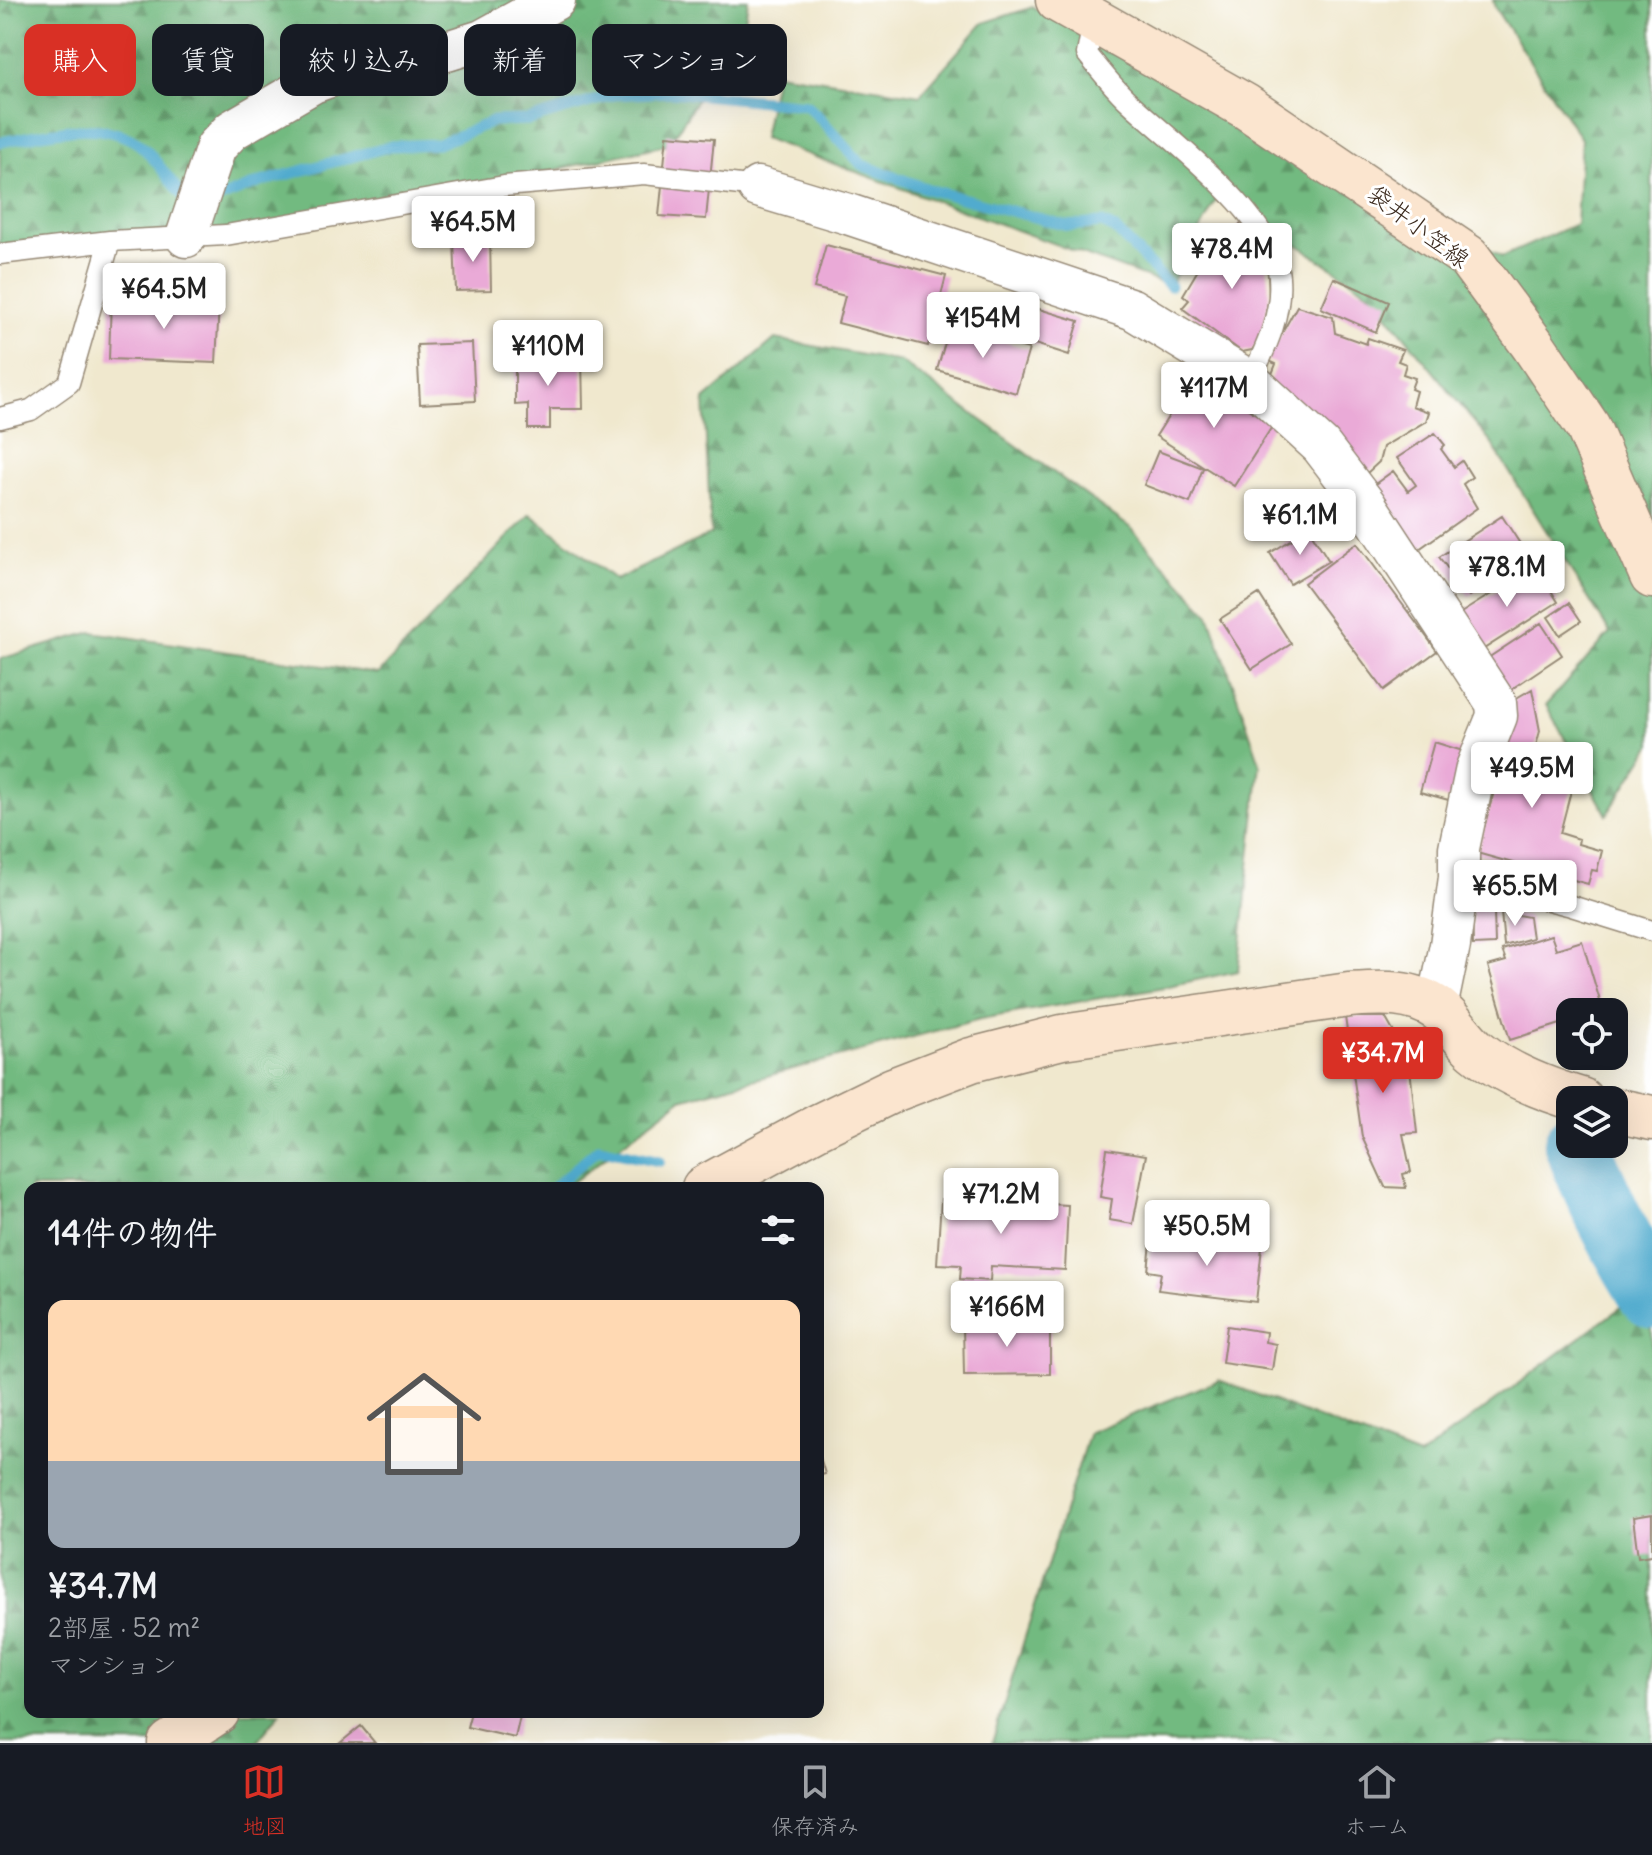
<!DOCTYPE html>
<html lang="ja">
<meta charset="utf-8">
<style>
body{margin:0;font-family:Delius,"Klee One",sans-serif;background:#242831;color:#f1f3f6;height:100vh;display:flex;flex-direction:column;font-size:30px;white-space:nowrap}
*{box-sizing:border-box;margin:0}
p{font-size:26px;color:#9ea1a6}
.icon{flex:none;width:44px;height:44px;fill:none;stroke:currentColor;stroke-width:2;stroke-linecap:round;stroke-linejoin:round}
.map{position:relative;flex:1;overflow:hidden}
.side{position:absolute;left:24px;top:1182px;width:800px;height:536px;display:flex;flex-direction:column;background:#171b24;border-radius:16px;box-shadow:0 8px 32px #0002}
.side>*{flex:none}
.banner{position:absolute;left:24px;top:24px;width:800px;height:72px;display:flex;gap:16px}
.tools{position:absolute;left:1556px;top:998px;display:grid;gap:16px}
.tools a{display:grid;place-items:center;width:72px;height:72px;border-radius:16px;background:#171b24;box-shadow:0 8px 32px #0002;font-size:40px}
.price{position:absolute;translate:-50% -68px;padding:0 18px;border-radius:8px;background:#fff;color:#222;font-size:26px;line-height:52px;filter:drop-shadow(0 2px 4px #0008)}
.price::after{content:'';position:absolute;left:50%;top:48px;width:24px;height:18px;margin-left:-12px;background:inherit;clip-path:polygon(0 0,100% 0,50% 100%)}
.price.selected{background:#d93025;color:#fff}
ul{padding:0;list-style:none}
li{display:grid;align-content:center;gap:16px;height:424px;padding:0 24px}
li+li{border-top:2px solid #363941}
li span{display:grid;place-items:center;height:248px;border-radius:16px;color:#555}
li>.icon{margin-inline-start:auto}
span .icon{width:144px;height:144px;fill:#fffc;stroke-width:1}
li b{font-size:34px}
h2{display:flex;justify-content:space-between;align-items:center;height:96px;padding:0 24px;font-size:34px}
.chip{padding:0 28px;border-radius:16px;background:#171b24;box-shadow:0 8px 32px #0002;font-size:28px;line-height:72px}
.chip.selected{background:#d93025;color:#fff}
.dock{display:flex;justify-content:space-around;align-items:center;height:112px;border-top:2px solid #363941;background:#171b24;font-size:22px;color:#9ea1a6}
.dock a{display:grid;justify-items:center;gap:4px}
.dock .selected{color:#d93025}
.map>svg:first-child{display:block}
.forest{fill:url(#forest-firs);stroke:#56724f;stroke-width:2}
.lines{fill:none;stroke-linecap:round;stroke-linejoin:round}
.stream{stroke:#51abce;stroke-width:11}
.river{stroke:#51abce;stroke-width:66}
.building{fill:#eaaad7}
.lane-casing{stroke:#968976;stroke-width:23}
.street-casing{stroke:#968976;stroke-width:43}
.secondary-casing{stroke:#968976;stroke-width:47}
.lane{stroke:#fff;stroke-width:20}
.street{stroke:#fff;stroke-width:40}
.secondary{stroke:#fbe5cf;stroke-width:44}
.labels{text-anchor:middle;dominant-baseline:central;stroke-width:6;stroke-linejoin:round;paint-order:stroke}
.street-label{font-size:24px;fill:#3b2a1e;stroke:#fff}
</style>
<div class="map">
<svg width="1652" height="1743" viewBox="0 0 1652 1743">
<defs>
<pattern id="forest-firs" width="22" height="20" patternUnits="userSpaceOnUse" patternTransform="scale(2)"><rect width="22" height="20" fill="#72ba80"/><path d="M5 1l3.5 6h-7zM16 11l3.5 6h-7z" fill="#5f9768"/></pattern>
</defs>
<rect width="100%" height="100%" fill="#fff"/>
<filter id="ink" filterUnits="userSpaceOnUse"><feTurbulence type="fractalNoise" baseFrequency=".0125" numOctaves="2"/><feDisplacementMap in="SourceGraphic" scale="16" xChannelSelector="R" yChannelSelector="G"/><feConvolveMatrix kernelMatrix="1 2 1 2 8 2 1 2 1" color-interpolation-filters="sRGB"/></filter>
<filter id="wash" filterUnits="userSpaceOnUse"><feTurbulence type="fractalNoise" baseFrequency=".006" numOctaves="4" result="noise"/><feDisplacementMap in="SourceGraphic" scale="32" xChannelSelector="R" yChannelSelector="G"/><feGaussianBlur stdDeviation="1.8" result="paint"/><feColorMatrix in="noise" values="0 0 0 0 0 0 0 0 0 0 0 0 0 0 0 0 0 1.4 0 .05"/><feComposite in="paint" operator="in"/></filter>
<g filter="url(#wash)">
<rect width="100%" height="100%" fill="#f0e8ce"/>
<!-- forest -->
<path class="forest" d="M0,0h748l-4,26 -75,118 -402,91 -267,15z
M1493,0h159v744l-45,71 -61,-110 64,-72 -118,-189 -122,-151 -150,-100 -50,93 -407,-148 13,-65 144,22 63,-72 50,-16 469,250 74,-33 5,-85 -86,-131z
M775,339l126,23 231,167 77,85 51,149 -22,208 -74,16 -184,32 -299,80 -116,89h-535v524h251l-25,31h-256v-1084l92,-27 286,42 152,-160 86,66 95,-46 -7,-134z
M1631,1300l21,28v415h-660l97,-311 130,-52 200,77z"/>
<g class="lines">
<!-- stream -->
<path class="stream" d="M0,142c42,-7 96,-25 136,0 15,9 33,38 45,52l11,2
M209,200l4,1 48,-19 130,-36 47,-2 56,-23 35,-1 85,-25 57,-3 135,13 13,12 43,48 69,25 137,36 34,-3 13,6 55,57
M553,1188l46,-40 61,13"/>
<!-- river -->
<path class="river" d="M1577,1144c20,53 45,103 75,151"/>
</g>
<g id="blocks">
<!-- building -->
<path class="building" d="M667,135l47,4 -8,80 -47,-3z
M1240,224l20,25 8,24 1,25 -8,39 -9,13 -10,2 -60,-44 7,-8 -6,-5 37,-62 8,7z
M490,237l1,53 -35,1 -2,-52z
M826,245l120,31 -18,70 -90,-23 7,-27 -31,-8z
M1334,278l55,24 -13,30 -55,-24z
M111,299l108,4 -3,60 -107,-4z
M1297,306l36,11 2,16 31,11 2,-6 35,12 -5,11 8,3 -3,10 12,4 -4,11 5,2 -4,15 17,6 -3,9 -43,26 -4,15 -25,23 -86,-101 8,-20 -9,-4z
M1039,309l40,12 -10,34 -40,-13z
M950,326l79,23 -13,44 -79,-23z
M472,343l3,58 -55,3 -3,-59z
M582,358l1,51h-33v20h-22v-25l-13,1v-46z
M1195,375l78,50 -39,61 -78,-50z
M1435,433l10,12 -4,4 13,18 8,-6 10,16 -9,7 14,24 -58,41 -44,-65 18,-13 15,20 8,-6 -19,-27z
M1158,451l45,17 -13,35 -46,-18z
M1502,516l26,40 -59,40 -30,-39z
M1309,529l20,32 -39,23 -20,-31z
M1357,543l80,108 -53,39 -80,-107z
M1536,566l22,36 -79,50 -23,-36z
M1259,594l32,50 -39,25 -32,-50z
M1569,603l12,18 -21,14 -12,-18z
M1541,623l21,32 -55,37 -22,-32z
M1532,689l8,42 -12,44 44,12 -12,46 19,6 -1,5 24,7 -5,20 -5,-1 -4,14 -111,-31 38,-137 -2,-16z
M1434,742l32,10 -14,49 -32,-9z
M1472,906l22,5 1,33 -22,1z
M1501,912l28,5 3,21 -28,8z
M1551,935l5,14 26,-8 21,70 -33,1v9l-60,19 -22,-74 18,-5 -4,-11z
M1345,1017h40l24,42 8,74 -14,1 8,38 -8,2 3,14 -21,-1 -23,-50z
M1107,1149l39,6 -13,69 -24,-4 3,-21 -12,-2z
M941,1199l127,6 -3,65 -74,-4 -1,15 -30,-2 1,-14 -24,-1z
M1167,1235l95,12 -6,55 -98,-12 3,-17 -13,-2 3,-28 15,2z
M1050,1323v51l-86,1 -1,-51z
M1227,1326l39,6 -1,10 11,2 -4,26 -50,-7z
M818,1450l7,24 -7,2z
M1652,1515v40l-14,2 -5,-39z
M471,1712h50l-6,26 -48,-11z
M361,1726l14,17h-35z"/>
</g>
</g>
<g filter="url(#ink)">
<use href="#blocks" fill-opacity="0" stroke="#968976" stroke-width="2"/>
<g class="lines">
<!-- lane casing -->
<g class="lane-casing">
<path id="lane" d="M1093,22l-6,32c13,16 25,32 40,46 44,42 147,115 152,177 3,39 -13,70 -29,104
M0,254l110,-13 116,-6 278,-49 140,-12 114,13
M0,418l31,-8 38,-27 41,-142
M1459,877l109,28 84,26"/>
</g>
<!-- street casing -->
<g class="street-casing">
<path id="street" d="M758,187l90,27 284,95 118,72 71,65 45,59 130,198 1,13 -21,52 -17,80v29l-9,68 -13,63
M186,237l30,-90 16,-17 81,-47 70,-25 64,-7 35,-11 73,-40"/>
</g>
<!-- secondary casing -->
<g class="secondary-casing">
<path id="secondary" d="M1058,0l187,106 223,151 65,88 55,82 64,149
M1614,1110l38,8
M704,1188l113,-61 76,-37 78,-30 91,-23 287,-42c30,-2 63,-5 89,14 14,11 24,29 38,41 29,24 68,39 105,50
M170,1743l47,-31"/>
</g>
<!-- lane -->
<use href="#lane" class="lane"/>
<!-- street -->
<use href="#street" class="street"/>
<!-- secondary -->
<use href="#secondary" class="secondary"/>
</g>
</g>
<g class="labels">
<!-- street labels -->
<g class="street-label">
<text transform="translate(1419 226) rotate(37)">袋井小笠線</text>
</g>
</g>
</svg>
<div class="tools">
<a><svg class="icon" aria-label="locate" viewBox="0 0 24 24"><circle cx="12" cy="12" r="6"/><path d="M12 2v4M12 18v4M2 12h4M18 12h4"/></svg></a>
<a><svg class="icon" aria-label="layers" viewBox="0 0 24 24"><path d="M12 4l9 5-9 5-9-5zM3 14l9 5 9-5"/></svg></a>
</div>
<b class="price" style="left:473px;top:264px">¥64.5M</b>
<b class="price" style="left:1232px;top:291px">¥78.4M</b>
<b class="price" style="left:164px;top:331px">¥64.5M</b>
<b class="price" style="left:983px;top:360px">¥154M</b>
<b class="price" style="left:548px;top:388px">¥110M</b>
<b class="price" style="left:1214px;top:430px">¥117M</b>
<b class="price" style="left:1300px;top:557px">¥61.1M</b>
<b class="price" style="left:1507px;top:609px">¥78.1M</b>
<b class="price" style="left:1532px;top:810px">¥49.5M</b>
<b class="price" style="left:1515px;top:928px">¥65.5M</b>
<b class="price selected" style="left:1383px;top:1095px">¥34.7M</b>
<b class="price" style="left:1001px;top:1236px">¥71.2M</b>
<b class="price" style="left:1207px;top:1268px">¥50.5M</b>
<b class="price" style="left:1007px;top:1349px">¥166M</b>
<div class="banner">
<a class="chip selected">購入</a>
<a class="chip">賃貸</a>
<a class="chip">絞り込み</a>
<a class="chip">新着</a>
<a class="chip">マンション</a>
</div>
<section class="side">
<h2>14件の物件<svg class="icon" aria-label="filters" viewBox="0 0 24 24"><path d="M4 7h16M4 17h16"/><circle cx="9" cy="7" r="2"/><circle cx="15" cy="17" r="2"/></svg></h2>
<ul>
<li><span style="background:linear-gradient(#ffd9b3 65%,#9aa5b1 0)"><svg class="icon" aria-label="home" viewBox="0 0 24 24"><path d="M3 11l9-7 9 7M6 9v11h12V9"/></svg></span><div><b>¥34.7M</b><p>2部屋 · 52 m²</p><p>マンション</p></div></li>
</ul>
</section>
</div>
<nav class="dock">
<a class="selected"><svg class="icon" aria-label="map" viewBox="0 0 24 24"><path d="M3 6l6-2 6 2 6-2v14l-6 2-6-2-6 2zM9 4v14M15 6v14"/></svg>地図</a>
<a><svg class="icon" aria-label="saved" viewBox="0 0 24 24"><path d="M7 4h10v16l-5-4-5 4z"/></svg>保存済み</a>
<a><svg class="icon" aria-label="home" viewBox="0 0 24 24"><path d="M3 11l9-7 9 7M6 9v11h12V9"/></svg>ホーム</a>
</nav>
